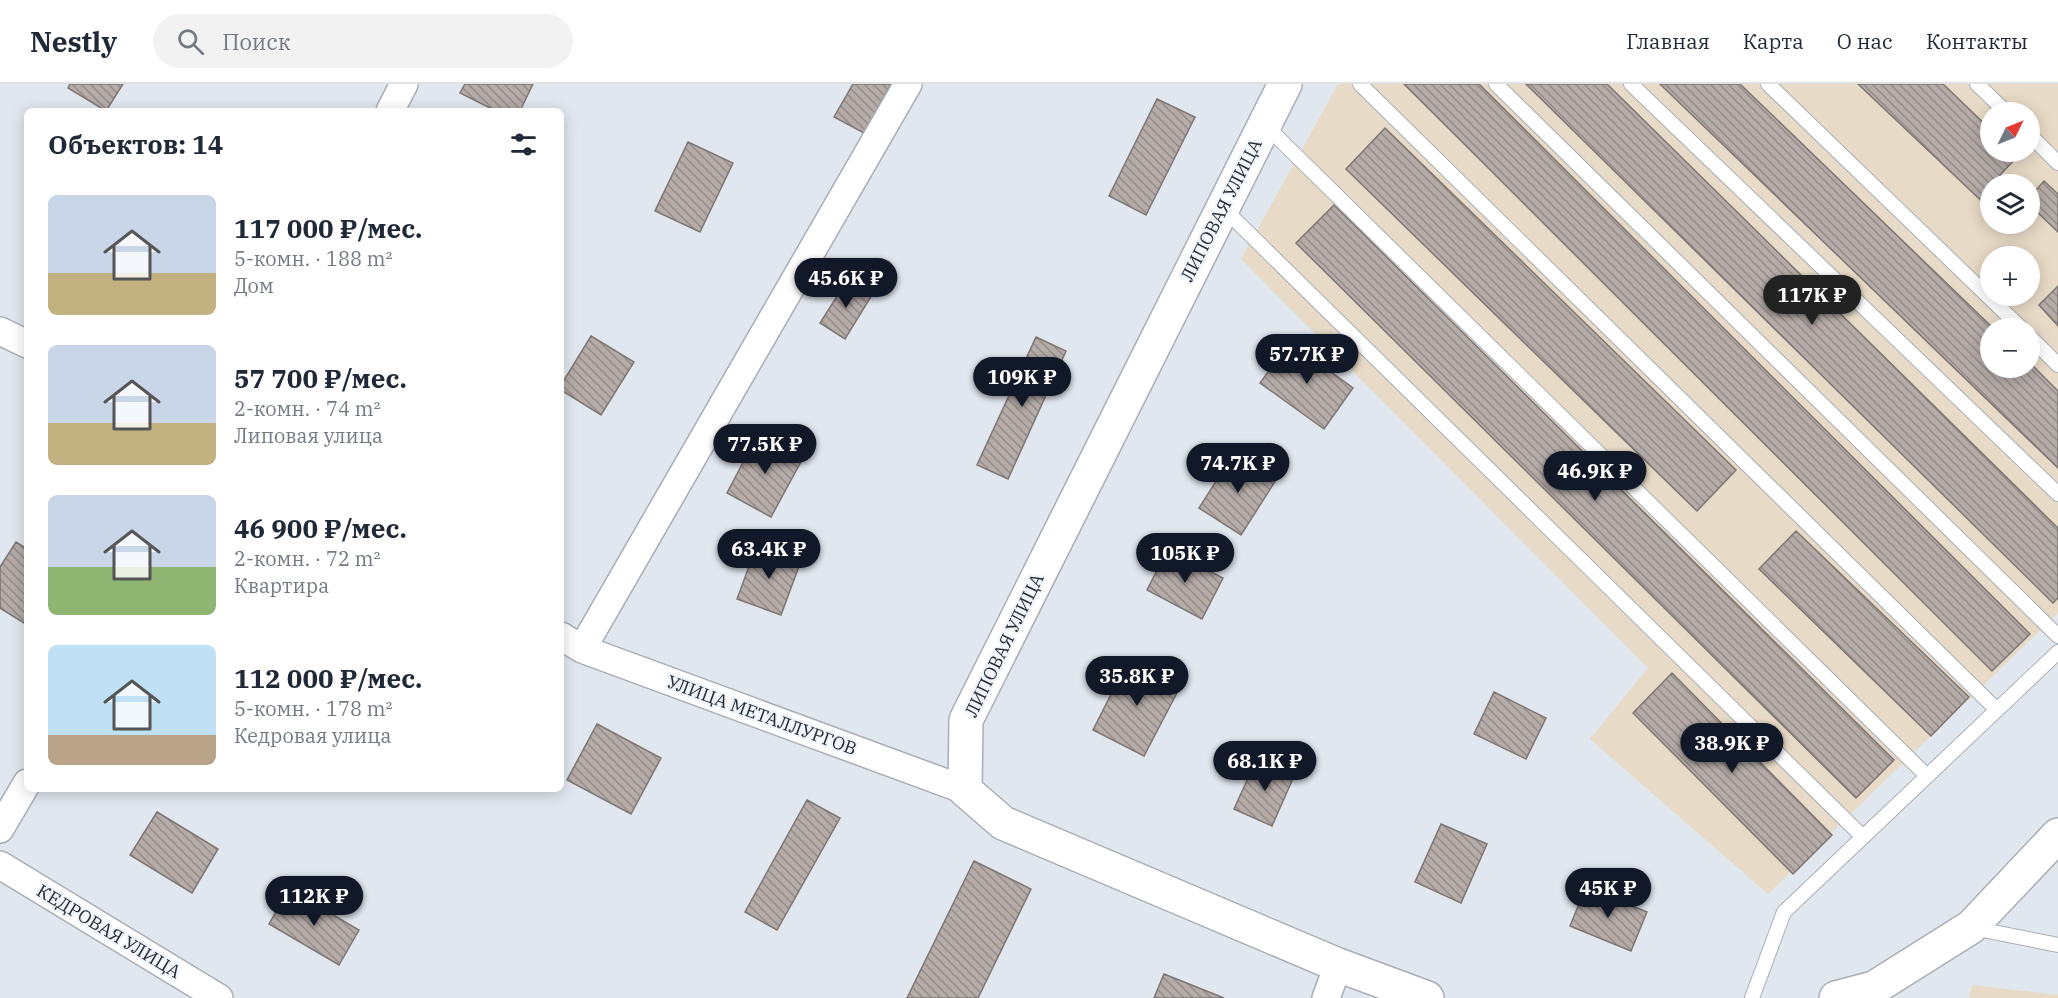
<!DOCTYPE html>
<html lang="ru">
<meta charset="utf-8">
<style>
body{margin:0;font-family:"IBM Plex Serif",serif;background:#f2f2f3;color:#1f2937;height:100vh;display:flex;flex-direction:column;font-size:22px;white-space:nowrap}
*{box-sizing:border-box;margin:0}
p{font-size:20px;color:#747a83}
.icon{flex:none;width:33px;height:33px;fill:none;stroke:currentColor;stroke-width:2;stroke-linecap:round;stroke-linejoin:round}
.map{position:relative;flex:1;overflow:hidden}
.drawer{position:absolute;left:24px;top:24px;width:540px;height:684px;display:flex;flex-direction:column;background:#fff;border-radius:9px;box-shadow:0 3px 15px #0003}
.drawer>*{flex:none}
.needle{width:39px;rotate:47deg}
.tools{position:absolute;left:1980px;top:18px;display:grid;gap:12px}
.tools a{display:grid;place-items:center;width:60px;height:60px;border-radius:50%;background:#fff;box-shadow:0 3px 15px #0003;font-size:30px}
.price{position:absolute;translate:-50% -51px;padding:0 14px;border-radius:21px;background:#111827;color:#fff;font-size:20px;line-height:39px;filter:drop-shadow(0 2px 3px #0008)}
.price::after{content:'';position:absolute;left:50%;top:36px;width:18px;height:14px;margin-left:-9px;background:inherit;clip-path:polygon(0 0,100% 0,50% 100%)}
.price.current{background:#222;color:#fff}
ul{padding:0;list-style:none}
li{display:flex;align-items:center;gap:18px;height:150px;padding:0 24px}
li span{display:grid;place-items:center;flex:none;width:168px;height:120px;border-radius:9px;color:#555}
li>.icon{margin-inline-start:auto}
span .icon{width:72px;height:72px;fill:#fffc;stroke-width:1}
li b{font-size:26px}
h2{display:flex;justify-content:space-between;align-items:center;height:72px;padding:0 24px;font-size:26px}
header{display:flex;align-items:center;gap:36px;box-sizing:border-box;height:84px;padding:0 30px;background:#fff;border-bottom:2px solid #e0e1e3}
header strong{font-size:28px}
nav{display:flex;gap:33px;margin-inline-start:auto;font-size:21px}
.search{width:420px;height:54px;background:#f2f2f3;display:flex;align-items:center;gap:15px;box-sizing:border-box;padding:0 21px;border-radius:33px;color:#747a83;font-size:22px}
.map>svg:first-child{display:block}
.industrial{fill:#e7dac6;fill-rule:evenodd}
.building{fill:url(#building-back-hatch);stroke:#7e7672;stroke-width:1.5}
.lines{fill:none;stroke-linecap:round;stroke-linejoin:round}
.service-casing{stroke:#a7aeb5;stroke-width:16}
.minor-casing{stroke:#a7aeb5;stroke-width:30}
.secondary-casing{stroke:#a7aeb5;stroke-width:36}
.service{stroke:#fff;stroke-width:14}
.minor{stroke:#fff;stroke-width:27}
.secondary{stroke:#fff;stroke-width:33}
.labels{text-anchor:middle;dominant-baseline:central;stroke-width:4.5;stroke-linejoin:round;paint-order:stroke}
.street-label{font-size:18px;fill:#272a2c;stroke:#edf4fb}
</style>
<header>
<strong>Nestly</strong>
<div class="search"><svg class="icon" aria-label="search" viewBox="0 0 24 24"><circle cx="10" cy="10" r="6"/><path d="M15 15l6 6"/></svg>Поиск</div>
<nav><a>Главная</a><a>Карта</a><a>О нас</a><a>Контакты</a></nav>
</header>
<div class="map">
<svg width="2058" height="914" viewBox="0 0 2058 914">
<defs>
<pattern id="building-back-hatch" width="6" height="6" patternUnits="userSpaceOnUse" patternTransform="scale(1.5)"><rect width="6" height="6" fill="#b5aca8"/><path d="M-1 5l2 2M0 0l6 6M5-1l2 2" fill="none" stroke="#938c89"/></pattern>
</defs>
<rect width="100%" height="100%" fill="#e0e7ee"/>
<!-- industrial -->
<path class="industrial" d="M1338,0h720v529l-290,281 -178,-155 58,-71 -407,-409zM1990,28h40v40h-40zM1990,100h40v40h-40zM1990,172h40v40h-40zM1990,244h40v40h-40z
M1972,901l86,10v3h-89z"/>
<!-- building -->
<path class="building" d="M70,0h53l-17,27 -38,-23z
M465,0h68l-13,27h-24l-36,-18z
M853,0h38l-27,49 -30,-16z
M1404,0h75l551,550 -38,37z
M1526,0h81l451,444v70l-5,5z
M1660,0h80l253,244h-3v40h40v-5l28,28v77z
M1858,0h85l47,45v23h25l4,3 -19,20 11,9h-21v25z
M1157,15l38,18 -49,98 -37,-19z
M1385,44l351,342 -39,41 -351,-342z
M688,58l45,21 -33,69 -45,-21z
M2044,97l14,13v38l-27,-26 -1,1v-10z
M1334,121l560,555 -38,38 -560,-555z
M848,195l24,16 -27,44 -25,-16z
M2058,202v40l-19,-21z
M591,252l43,26 -33,53 -40,-25v-5z
M1036,253l30,14 -58,128 -31,-14z
M1290,258l63,46 -29,41 -64,-46z
M758,350l45,24 -32,59 -44,-24z
M1234,369l42,27 -35,55 -42,-27z
M1796,447l173,166 -38,39 -172,-167z
M16,458l11,7v76l-27,-17v-41z
M757,461l44,16 -20,54 -44,-16z
M1168,465l55,29 -21,41 -55,-29z
M1129,575l52,26 -37,71 -51,-26z
M1672,589l160,162 -39,39 -160,-161z
M1494,608l52,26 -20,41 -52,-25z
M597,640l64,34 -30,56 -64,-34z
M1257,674l38,16 -23,52 -38,-17z
M807,716l33,18 -63,112 -32,-18z
M157,728l61,37 -26,44 -62,-38z
M1441,740l46,20 -26,59 -46,-21z
M974,777l57,28 -53,109h-71z
M1586,803l61,25 -16,39 -61,-25z
M289,805l70,41 -20,35 -70,-41z
M1164,890l60,24h-70z"/>
<g class="lines">
<!-- service casing -->
<g class="service-casing">
<path id="service" d="M1360,0l637,626
M1496,0l562,552
M1631,0l427,410
M1768,0l253,244
M1977,0l29,28
M1264,40l663,652
M2030,51l28,28
M1223,124l640,629
M2030,253l28,28
M1973,844l85,17
M1752,914l32,-86 274,-260"/>
</g>
<!-- minor casing -->
<g class="minor-casing">
<path id="minor" d="M390,27l14,-27
M0,247l27,13
M561,552l21,13 383,141
M582,565l326,-565
M0,745l27,-46
M0,781l219,133
M1326,914l12,-33"/>
</g>
<!-- secondary casing -->
<g class="secondary-casing">
<path id="secondary" d="M1285,0l-319,636 -1,70 38,33 335,142 89,33
M1836,914l38,-10 97,-61 87,-92"/>
</g>
<!-- service -->
<use href="#service" class="service"/>
<!-- minor -->
<use href="#minor" class="minor"/>
<!-- secondary -->
<use href="#secondary" class="secondary"/>
</g>
<g class="labels">
<!-- street labels -->
<g class="street-label">
<text transform="translate(1221 126) rotate(-63)">ЛИПОВАЯ УЛИЦА</text>
<text transform="translate(1004 561) rotate(-64)">ЛИПОВАЯ УЛИЦА</text>
<text transform="translate(762 631) rotate(20)">УЛИЦА МЕТАЛЛУРГОВ</text>
<text transform="translate(109 847) rotate(31)">КЕДРОВАЯ УЛИЦА</text>
</g>
</g>
</svg>
<div class="tools">
<a><svg class="needle" viewBox="-14 -14 28 28"><path d="M0-13l5 13h-10z" fill="#e53935"/><path d="M0 13l5-13h-10z" fill="#747a83"/></svg></a>
<a><svg class="icon" aria-label="layers" viewBox="0 0 24 24"><path d="M12 4l9 5-9 5-9-5zM3 14l9 5 9-5"/></svg></a>
<a>+</a>
<a>−</a>
</div>
<b class="price" style="left:846px;top:225px">45.6K ₽</b>
<b class="price current" style="left:1812px;top:242px">117K ₽</b>
<b class="price" style="left:1307px;top:301px">57.7K ₽</b>
<b class="price" style="left:1022px;top:324px">109K ₽</b>
<b class="price" style="left:765px;top:391px">77.5K ₽</b>
<b class="price" style="left:1238px;top:410px">74.7K ₽</b>
<b class="price" style="left:1595px;top:418px">46.9K ₽</b>
<b class="price" style="left:769px;top:496px">63.4K ₽</b>
<b class="price" style="left:1185px;top:500px">105K ₽</b>
<b class="price" style="left:1137px;top:623px">35.8K ₽</b>
<b class="price" style="left:1732px;top:690px">38.9K ₽</b>
<b class="price" style="left:1265px;top:708px">68.1K ₽</b>
<b class="price" style="left:1608px;top:835px">45K ₽</b>
<b class="price" style="left:314px;top:843px">112K ₽</b>
<section class="drawer">
<h2>Объектов: 14<svg class="icon" aria-label="filters" viewBox="0 0 24 24"><path d="M4 7h16M4 17h16"/><circle cx="9" cy="7" r="2"/><circle cx="15" cy="17" r="2"/></svg></h2>
<ul>
<li><span style="background:linear-gradient(#c9d6e8 65%,#c2b280 0)"><svg class="icon" aria-label="home" viewBox="0 0 24 24"><path d="M3 11l9-7 9 7M6 9v11h12V9"/></svg></span><div><b>117 000 ₽/мес.</b><p>5-комн. · 188 m²</p><p>Дом</p></div></li>
<li><span style="background:linear-gradient(#c9d6e8 65%,#c2b280 0)"><svg class="icon" aria-label="home" viewBox="0 0 24 24"><path d="M3 11l9-7 9 7M6 9v11h12V9"/></svg></span><div><b>57 700 ₽/мес.</b><p>2-комн. · 74 m²</p><p>Липовая улица</p></div></li>
<li><span style="background:linear-gradient(#c9d6e8 60%,#8fb573 0)"><svg class="icon" aria-label="home" viewBox="0 0 24 24"><path d="M3 11l9-7 9 7M6 9v11h12V9"/></svg></span><div><b>46 900 ₽/мес.</b><p>2-комн. · 72 m²</p><p>Квартира</p></div></li>
<li><span style="background:linear-gradient(#bfe0f5 75%,#b9a48a 0)"><svg class="icon" aria-label="home" viewBox="0 0 24 24"><path d="M3 11l9-7 9 7M6 9v11h12V9"/></svg></span><div><b>112 000 ₽/мес.</b><p>5-комн. · 178 m²</p><p>Кедровая улица</p></div></li>
</ul>
</section>
</div>
